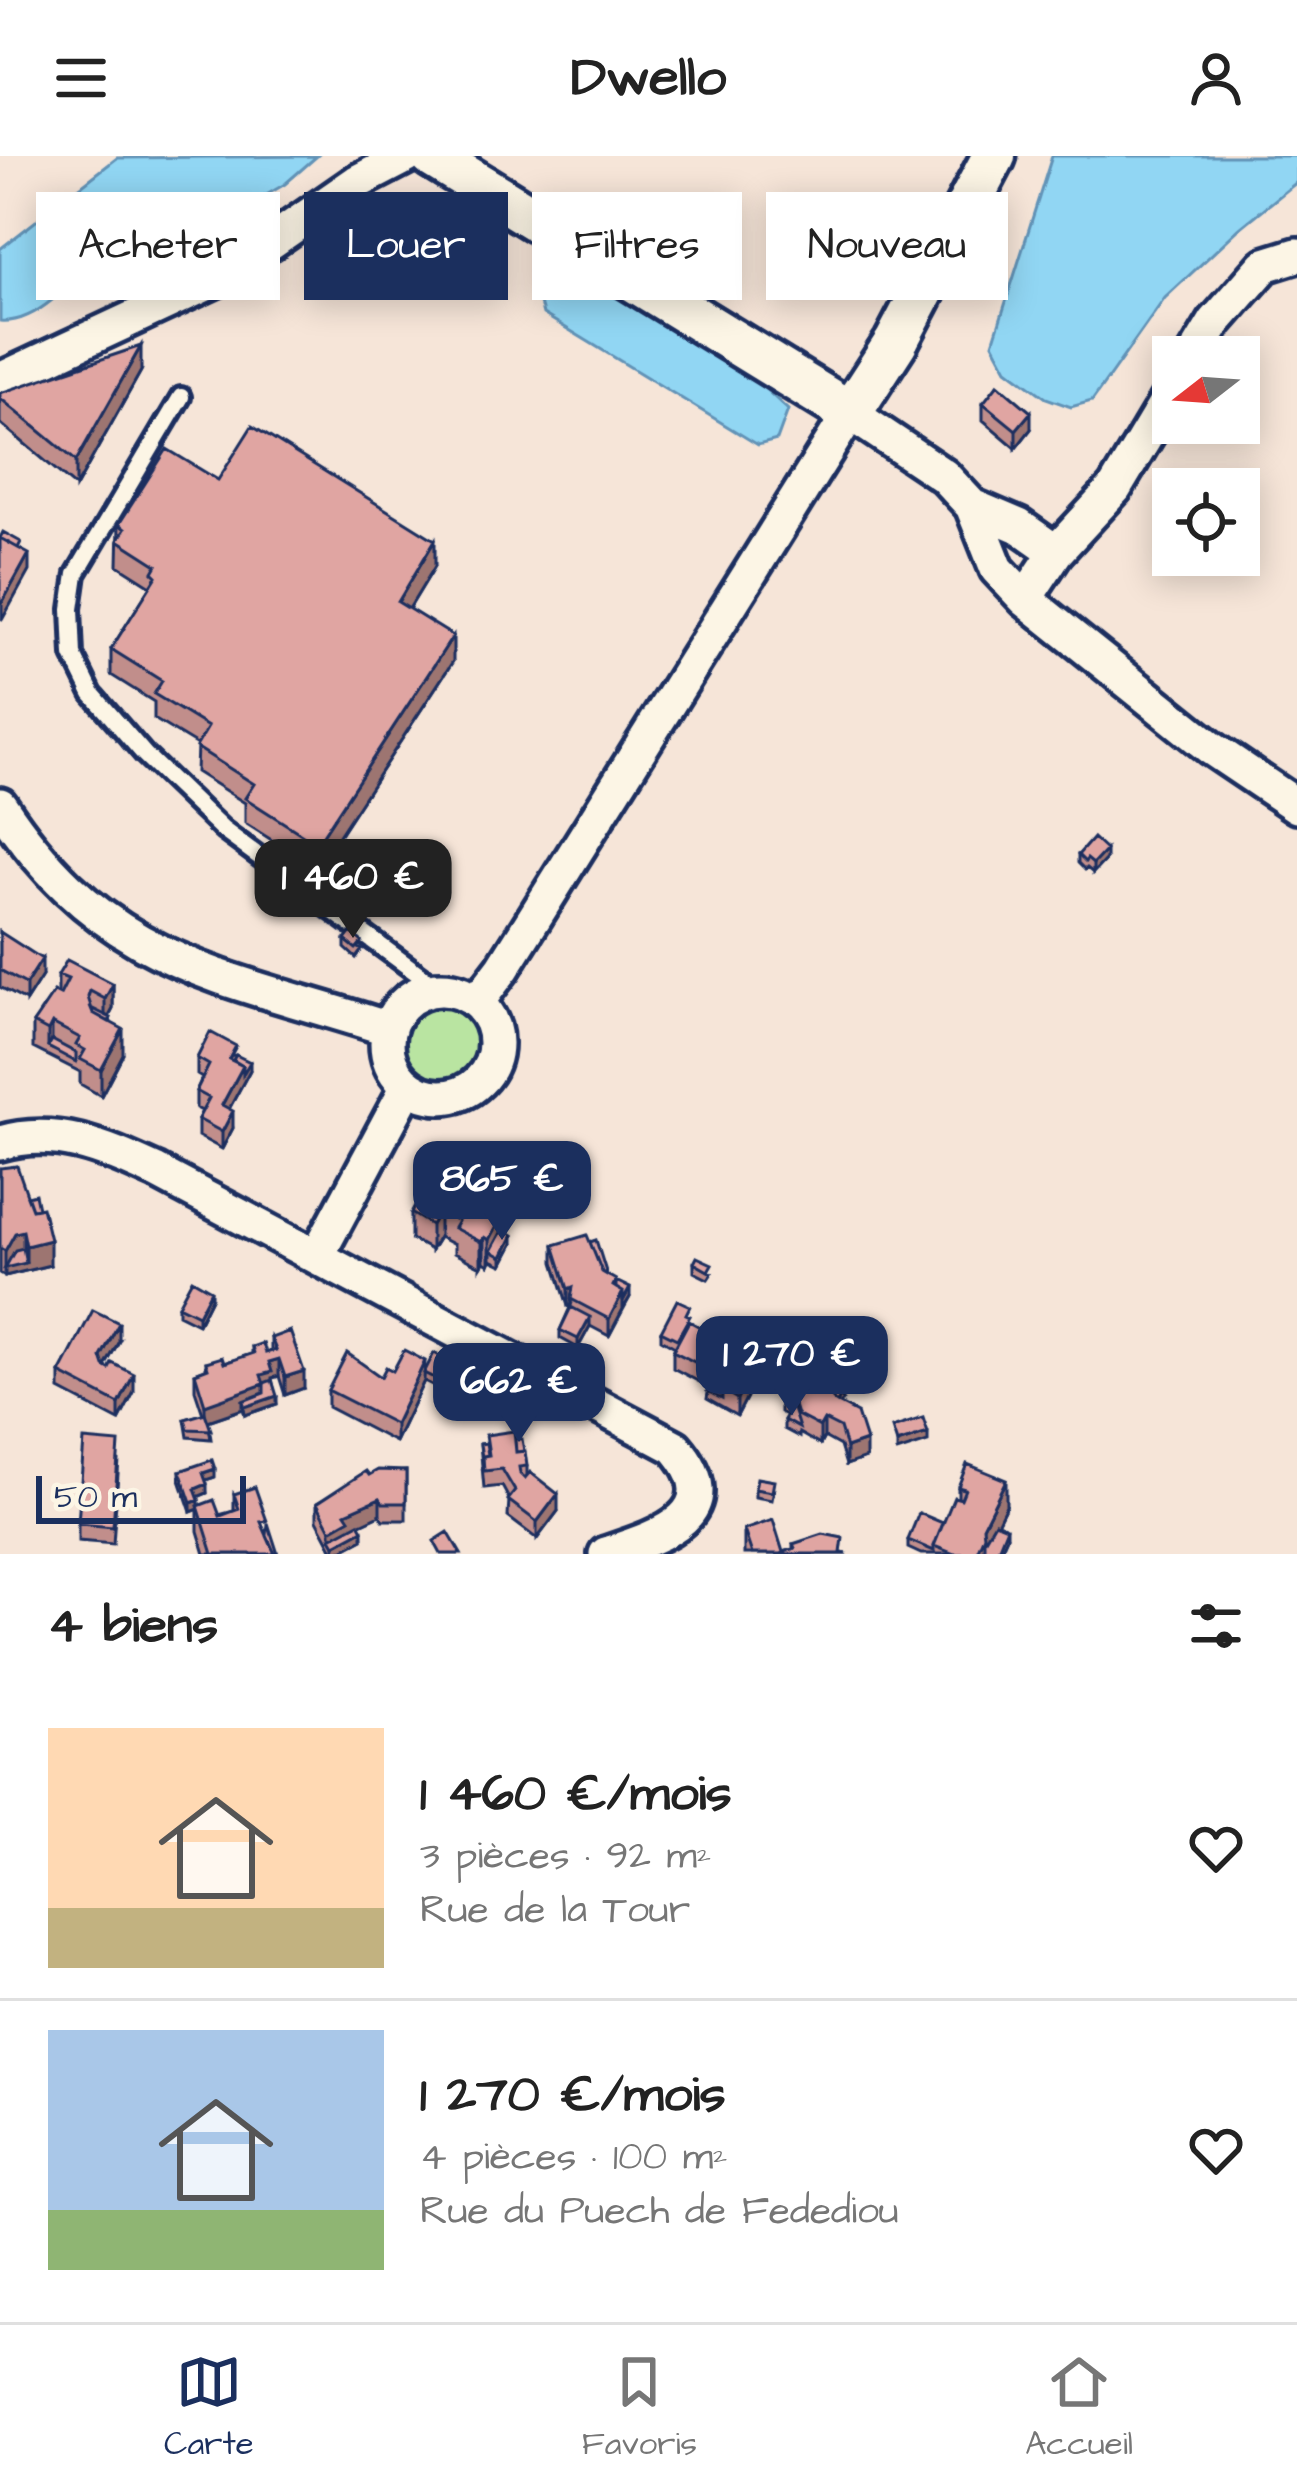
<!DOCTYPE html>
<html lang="fr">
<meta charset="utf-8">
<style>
body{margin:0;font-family:"Architects Daughter",sans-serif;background:#f2f2f2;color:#222;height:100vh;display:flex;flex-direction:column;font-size:45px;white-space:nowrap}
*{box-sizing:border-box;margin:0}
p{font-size:39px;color:#767676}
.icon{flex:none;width:66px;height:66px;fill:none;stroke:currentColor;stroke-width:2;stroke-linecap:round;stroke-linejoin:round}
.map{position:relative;height:1398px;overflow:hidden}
.panel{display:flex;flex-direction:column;background:#fff;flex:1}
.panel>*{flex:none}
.banner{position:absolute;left:36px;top:36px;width:1227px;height:108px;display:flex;gap:24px}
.needle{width:78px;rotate:253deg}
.fabs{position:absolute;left:1152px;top:180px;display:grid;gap:24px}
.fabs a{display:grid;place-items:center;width:108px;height:108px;border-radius:0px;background:#fff;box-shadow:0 6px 30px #0003;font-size:60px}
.scale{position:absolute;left:36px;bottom:30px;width:210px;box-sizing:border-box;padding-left:12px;border:6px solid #1b2f5e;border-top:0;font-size:33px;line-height:42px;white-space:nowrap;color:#1b2f5e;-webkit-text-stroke:9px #fcf5e5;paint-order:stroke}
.price{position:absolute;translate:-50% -102px;padding:0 27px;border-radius:24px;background:#1b2f5e;color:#fff;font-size:39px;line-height:78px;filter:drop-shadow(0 3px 6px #0008)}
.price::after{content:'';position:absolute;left:50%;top:72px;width:36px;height:27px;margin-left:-18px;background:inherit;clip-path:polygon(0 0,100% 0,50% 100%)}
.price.current{background:#222;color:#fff}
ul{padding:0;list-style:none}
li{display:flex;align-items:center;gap:36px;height:300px;padding:0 48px}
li+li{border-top:3px solid #e0e0e0}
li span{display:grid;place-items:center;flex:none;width:336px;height:240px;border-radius:0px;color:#555}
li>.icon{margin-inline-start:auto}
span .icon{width:144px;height:144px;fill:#fffc;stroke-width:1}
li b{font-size:51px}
h2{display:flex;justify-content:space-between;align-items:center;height:144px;padding:0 48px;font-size:51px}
.chip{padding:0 42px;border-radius:0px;background:#fff;box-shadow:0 6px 30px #0003;font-size:42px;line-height:108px}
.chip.current{background:#1b2f5e;color:#fff}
header{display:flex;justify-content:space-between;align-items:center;height:156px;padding:0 48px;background:#fff;font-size:54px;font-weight:700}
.tab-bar{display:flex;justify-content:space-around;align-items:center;height:168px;border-top:3px solid #e0e0e0;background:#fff;font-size:33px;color:#767676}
.tab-bar a{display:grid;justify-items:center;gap:6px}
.tab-bar .current{color:#1b2f5e}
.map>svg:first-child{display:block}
.green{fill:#b9e4a1;stroke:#6a8a80;stroke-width:3}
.water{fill:#91d6f3;stroke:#6293b7;stroke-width:3}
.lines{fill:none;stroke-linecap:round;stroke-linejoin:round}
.service-casing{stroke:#1b2f5e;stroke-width:26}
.minor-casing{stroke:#1b2f5e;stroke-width:42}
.tertiary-casing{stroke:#1b2f5e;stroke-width:51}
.service{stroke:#fcf5e5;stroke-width:16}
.minor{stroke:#fcf5e5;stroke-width:33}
.tertiary{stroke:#fcf5e5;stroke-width:42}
.wall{fill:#c18e8b;stroke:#1b2f5e;stroke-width:3}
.shaded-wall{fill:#9d7471;stroke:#1b2f5e;stroke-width:3}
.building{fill:#e0a5a2;stroke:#1b2f5e;stroke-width:3}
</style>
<header><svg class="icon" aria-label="menu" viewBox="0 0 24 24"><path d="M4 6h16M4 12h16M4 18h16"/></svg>Dwello<svg class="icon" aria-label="person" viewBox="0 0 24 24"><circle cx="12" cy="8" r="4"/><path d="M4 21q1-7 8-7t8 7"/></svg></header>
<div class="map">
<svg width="1297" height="1398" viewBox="0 0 1297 1398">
<rect width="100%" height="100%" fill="#f6e5d8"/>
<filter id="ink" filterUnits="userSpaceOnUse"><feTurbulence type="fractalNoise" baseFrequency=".00833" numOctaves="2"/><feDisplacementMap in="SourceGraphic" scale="24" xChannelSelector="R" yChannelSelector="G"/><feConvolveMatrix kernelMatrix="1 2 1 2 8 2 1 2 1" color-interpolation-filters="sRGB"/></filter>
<g filter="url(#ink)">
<!-- green -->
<path class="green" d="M403 886a37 37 0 1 1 74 0a37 37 0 1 1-74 0Z"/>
<!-- water -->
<path class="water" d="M317,0l-32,28 -68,40 -10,1 -43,-14 -29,2c-37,31 -84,113 -135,108v-72l117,-91z
M1052,0h245v26l-57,46 -75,70 -73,103 -21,6 -25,-9 -39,-29 -14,-26z
M449,51l32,11 14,10c-1,20 -9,34 -27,44l-41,-25 -18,1 -54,18c10,-26 67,-57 94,-59z
M545,98l36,15 181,117 26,24 -11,30 -19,5 -215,-131 -11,-40z"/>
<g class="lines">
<!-- service casing -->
<g class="service-casing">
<path id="service" d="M181,241l-105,177 -5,35 2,46 19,39 53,61 78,75 201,148 6,12"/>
</g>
<!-- minor casing -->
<g class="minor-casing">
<path id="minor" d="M1194,201l21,-35 50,-57 32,-10
M0,224l219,-102 138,-96 50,-26
M972,350l47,20 37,26
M1025,443l31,-47 59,-64 58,-97
M0,649c107,162 220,169 389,224
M387 887a54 54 0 1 1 108 0a54 54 0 1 1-108 0Z
M477,846l26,-34 347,-555 94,63 28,30 25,63 28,30 186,149 86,58
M0,987c57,-17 106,6 157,29l518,275c58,67 -17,90 -69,107
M317,1100l91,-170"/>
</g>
<!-- tertiary casing -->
<g class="tertiary-casing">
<path id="tertiary" d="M432,0l418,257 46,-71 98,-186"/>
</g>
<!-- service -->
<use href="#service" class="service"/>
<!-- minor -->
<use href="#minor" class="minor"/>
<!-- tertiary -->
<use href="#tertiary" class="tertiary"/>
</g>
<!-- wall -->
<path class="wall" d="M141,215l-65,116 -76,-64v-30z
M983,247l48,26 -15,19 -33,-28z
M218,324l217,86 -26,43 44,52 -136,208 -72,-46v-20l-49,-31 1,-27 -43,-26v-17l-43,-27v-26l40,-63 -33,-21 1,-41z
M1078,699l28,4 -13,14 -6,-5 -2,2 -7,-7z
M0,776l42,44 -16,25 -26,-14z
M345,784l17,10 -6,8 -11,-10z
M58,819l55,9v25l-4,8 14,37 -22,42 -21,-12v-12l-47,-24v-25l25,-31z
M236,899l14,15 -21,39 4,19 -11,21 -24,-13v-17l4,-8 -6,-3v-17l6,-13 -5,-3v-17z
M0,1012l50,97 -45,11 -5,-3z
M483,1035l24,16 -4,9v13l10,15 -11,21 -11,-5 -2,5 -5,-3 -3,5 -27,-14v-8l-15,-8 -8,13 -20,-11v-26l37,-21z
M574,1041l14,1 -7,12 -7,-4z
M554,1089l53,30 23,22 -21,39 -19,-10 -12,22 -18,-10v-8l11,-25 -3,1 -14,-44z
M694,1107l18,10 -4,6 -14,-7z
M211,1142l-13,26 -20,-10v-9z
M690,1166l39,20v-4l35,26 -27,52 -30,-17 2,-12 -36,-19v-17l2,-4 -14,-8v-8z
M271,1182l33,50 -19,7 -6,-19 -7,2 5,26 -32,11 -2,-6 -35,12 3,18 -23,-2 -3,-18 18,-5 -8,-24v-17l11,-4v-7l18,1 28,-9v-7l14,6 5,-2z
M119,1185l-14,25 29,26 -15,29 -59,-31v-17z
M425,1214l33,4 -10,19 -24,-12 -29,61 -67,-35v-17l53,-13 12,-6z
M828,1227l15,17 -3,5 26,53 -20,7 -6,-19 -16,-9 -4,8 -21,-12v4l-15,-8v-9l3,-4 -7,-4v-17z
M515,1283l12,27v10l31,35 -21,28 -29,-22 1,-18 -7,-13 -18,2 -4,-44z
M119,1304l-6,84 -35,-3v-17z
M180,1315l35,6 -10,3 2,13 -9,4 1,8 20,10 15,-4v-17l33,41 11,19h-73l-7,-23v-22l-7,3 -11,-32z
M406,1315v49h-23l-3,-5 -20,9 3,15 -28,15 -18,-34v-17l52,-28z
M958,1331l48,18 -9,18 10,13 -8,18h-78l-13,-6v-8l35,-17 15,-25z
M755,1333l19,1 -2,10 -17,-3z
M744,1374l39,22 10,-3v-5l54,10h-103z"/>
<!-- shaded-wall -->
<path class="shaded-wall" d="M141,190v25l-65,116v-26z
M1031,256v17l-15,19v-18z
M435,384v26l-37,61v-25z
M29,398v17l-27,49v-17z
M453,480v25l-136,208v-25z
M1106,694v9l-13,14v-9z
M42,803v17l-16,25v-17z
M113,828v25l-8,15v-25z
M52,867v26l-4,-2v-16z
M123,873v25l-22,42v-26z
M250,906v8l-28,52v-17l21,-39z
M233,955v17l-11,21v-17z
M507,1042v9l-4,9v22l-12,13v9l-2,5v-25l5,-32 5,-9z
M439,1055v26l-8,13v-25z
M23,1075v25l3,7v-17l24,-6v25l-45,11v-25l10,-18z
M513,1079v9l-11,21v-8z
M484,1081v25l-3,5v-25z
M573,1131l-2,18 -3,1v-17z
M630,1132v9l-7,12v-8z
M211,1134v8l-13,26v-9z
M623,1136v17l-14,27v-17z
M590,1161v9l-12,22v-9z
M119,1167v18l-18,33v-17z
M761,1197l3,3v8l-27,52v-17z
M279,1203v17l-7,2v11l5,7v8l-32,11 -2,-14v8l-38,13v-17l56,-30 8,-13z
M425,1205l-1,20 -29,61v-18z
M458,1210v8l-10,19v-8z
M304,1215v17l-19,7v-18z
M134,1218v18l-15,29v-17z
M824,1264v17l-4,8v-18z
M928,1277v9l-31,10v-9z
M866,1285v17l-20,7v-17z
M215,1313v8l-12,4v-8z
M1006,1324v25l-22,45v4h-8l7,-28z
M207,1328v9l-12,5v-9z
M558,1338v17l-21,28v-17z
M380,1342v17l-49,23v-8l15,-17z
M199,1344v9l-8,3v-9z
M1007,1371v9l-8,18h-3z
M363,1374v9l-28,15v-9z"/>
<!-- building -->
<path class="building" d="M141,190l-65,115 -76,-63v-5z
M998,228l33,28 -15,18 -33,-27z
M252,270l183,114 -37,62 55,34 -136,208 -72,-46 9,-14 -58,-37 12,-20 -54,-33 8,-13 -51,-32 46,-73 -4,-4 4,-7 -39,-25 7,-11 -6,-5 48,-75 51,31z
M3,376l18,10 -3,6 -18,-10z
M0,382l29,16 -27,49 -2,-1z
M1093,682l13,12 -13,14 -6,-5 -2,3 -7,-7z
M0,776l42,27 -16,25 -26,-14z
M351,776l11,10 -6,7 -11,-9z
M67,804l46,24 -8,15 -15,-8 -2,6 5,16 30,16 -22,41 -21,-11 5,-9 -9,-5 4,-7 -28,-15 -4,8 -15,-8 21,-31 6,3 8,-16 -10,-4z
M91,852l20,10 -2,4 -16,-9z
M210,876l26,14 -7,13 14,7 -21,39 11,6 -11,21 -24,-13 11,-21 -13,-7 13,-26 -12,-7z
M52,884l24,13v9l-28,-15z
M236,899l14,7 -7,12v-8l-10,-6z
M17,1010l15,43 10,-2 8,33 -24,6 -3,-15 -8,2 -10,18 -5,-3v-80z
M462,1010l21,11 -5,11 21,11 -5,9 9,5 -14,27 -5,-3 -3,5 -27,-14 4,-7 -19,-10 -8,14 -20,-12 17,-32 20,11z
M580,1029l8,4 -7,12 -7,-4z
M486,1031l21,11 -7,14 -1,-1v-12l-15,-8z
M35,1038l3,14 -6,1 -5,-13z
M503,1073l10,6 -11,22 -11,-6z
M587,1079l15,37 14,8 -3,6 10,6 -14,27 -38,-20 2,-12 -5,2 -14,-44z
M596,1084l11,35 -5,-3 -12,-30z
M23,1092l3,15 -21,5 10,-18z
M697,1101l15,7 -4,7 -14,-8z
M192,1123l19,11 -13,25 -20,-10z
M616,1125l14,7 -7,13v-9l-7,-4z
M677,1144l13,6 -4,8 4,2 -13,23 -16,-8z
M571,1151l19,10 -12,22 -18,-9z
M93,1154l26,13 -18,34 3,9 5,3 3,-6 22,11 -15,30 -59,-31z
M689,1165l49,27 3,-6 20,11 -24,46 -15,-9 6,-11 -55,-28z
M290,1175l14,40 -19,6 -6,-18 -10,3 3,10 -11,3 3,9 -59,21 -10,-32 13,-5 -2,-6 16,-5 2,6 30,-10 -2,-6 11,-4 3,10 10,-3 -5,-12z
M404,1194l21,11 -30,63 -67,-34 19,-37 34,24 5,-10 7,4z
M434,1197l24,13 -10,19 -24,-12z
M799,1203l29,16 -7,13 9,5 4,8 23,12 9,28 -20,7 -6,-20 -16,-8 -4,7 -23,-12 -4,-13 -13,-7z
M272,1224l5,16 -32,11 -2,-6 21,-8v-10z
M713,1224l11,6 -2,4v9l-15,-8z
M828,1227l15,8 -6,12 -3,-2 -4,-8 -5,-3z
M792,1250l7,22 -15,-8z
M205,1257l6,17 -23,-1 -3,-10z
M923,1262l5,15 -31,10 -5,-15z
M514,1275l2,21 9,-1 2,15 -8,1 1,6 5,5 5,-6 28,22 -21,28 -29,-22 7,-9 -13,-22 -18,2 -1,-15 6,-1 -3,-20z
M515,1283h7l2,12 -8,1z
M84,1284l35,3 -6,84 -35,-3z
M486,1287l2,12 -5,1v8l-3,-20z
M212,1304l3,9 -12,4 4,11 -12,5 4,11 -8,3 -11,-32z
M967,1308l39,16 -23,46 1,9 -8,19h-22l-20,-8 20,-49 7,2 4,-10 -7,-2z
M378,1314l28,1v32h-23l-3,-5 -34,15 4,6 -19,11 -14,-27 49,-32 3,4z
M757,1322l17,3 -2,11 -17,-3z
M255,1331l12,34 -6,1 14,32h-62l-15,-48 16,-6 6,16 19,-7 -5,-15z
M919,1357l24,10 -9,23v5l-26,-11z
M773,1364l10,32 12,-4 -2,-4 30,-10 20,4 -2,15 6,1h-95l-8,-24z
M995,1366l12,5 -11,27h-8l-4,-2v-11z
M268,1367l10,31h-3l-8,-18z
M359,1367l4,7 -28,15 -4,-7z
M448,1376l13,22h-20l-7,-13z"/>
</g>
</svg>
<div class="fabs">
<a><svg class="needle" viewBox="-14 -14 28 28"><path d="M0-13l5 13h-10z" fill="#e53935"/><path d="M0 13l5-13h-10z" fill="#767676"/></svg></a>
<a><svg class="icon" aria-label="locate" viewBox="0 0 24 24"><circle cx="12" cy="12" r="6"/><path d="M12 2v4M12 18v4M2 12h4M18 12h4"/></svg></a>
</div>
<div class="scale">50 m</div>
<b class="price current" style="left:353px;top:785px">1 460 €</b>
<b class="price" style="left:502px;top:1087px">865 €</b>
<b class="price" style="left:792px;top:1262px">1 270 €</b>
<b class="price" style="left:519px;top:1289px">662 €</b>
<div class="banner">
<a class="chip">Acheter</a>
<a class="chip current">Louer</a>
<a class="chip">Filtres</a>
<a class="chip">Nouveau</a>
</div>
</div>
<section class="panel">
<h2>4 biens<svg class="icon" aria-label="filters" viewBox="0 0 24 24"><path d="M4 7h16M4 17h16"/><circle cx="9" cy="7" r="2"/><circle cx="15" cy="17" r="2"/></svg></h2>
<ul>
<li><span style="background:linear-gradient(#ffd9b3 75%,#c2b280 0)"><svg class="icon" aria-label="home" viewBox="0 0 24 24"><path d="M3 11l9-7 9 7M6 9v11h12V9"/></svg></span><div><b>1 460 €/mois</b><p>3 pièces · 92 m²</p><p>Rue de la Tour</p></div><svg class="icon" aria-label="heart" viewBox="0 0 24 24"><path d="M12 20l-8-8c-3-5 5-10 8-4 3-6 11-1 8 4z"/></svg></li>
<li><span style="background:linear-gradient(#a9c7e8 75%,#8fb573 0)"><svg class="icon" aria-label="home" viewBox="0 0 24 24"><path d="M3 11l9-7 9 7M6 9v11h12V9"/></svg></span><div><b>1 270 €/mois</b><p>4 pièces · 100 m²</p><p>Rue du Puech de Fedediou</p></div><svg class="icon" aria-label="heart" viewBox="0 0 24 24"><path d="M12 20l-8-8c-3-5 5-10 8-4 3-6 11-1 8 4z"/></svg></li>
</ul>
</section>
<nav class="tab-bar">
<a class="current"><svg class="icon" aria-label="map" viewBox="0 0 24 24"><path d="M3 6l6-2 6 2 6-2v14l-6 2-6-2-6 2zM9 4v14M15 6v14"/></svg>Carte</a>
<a><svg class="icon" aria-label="saved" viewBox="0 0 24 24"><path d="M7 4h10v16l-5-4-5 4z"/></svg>Favoris</a>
<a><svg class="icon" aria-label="home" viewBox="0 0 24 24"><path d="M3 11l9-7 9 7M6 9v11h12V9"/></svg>Accueil</a>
</nav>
